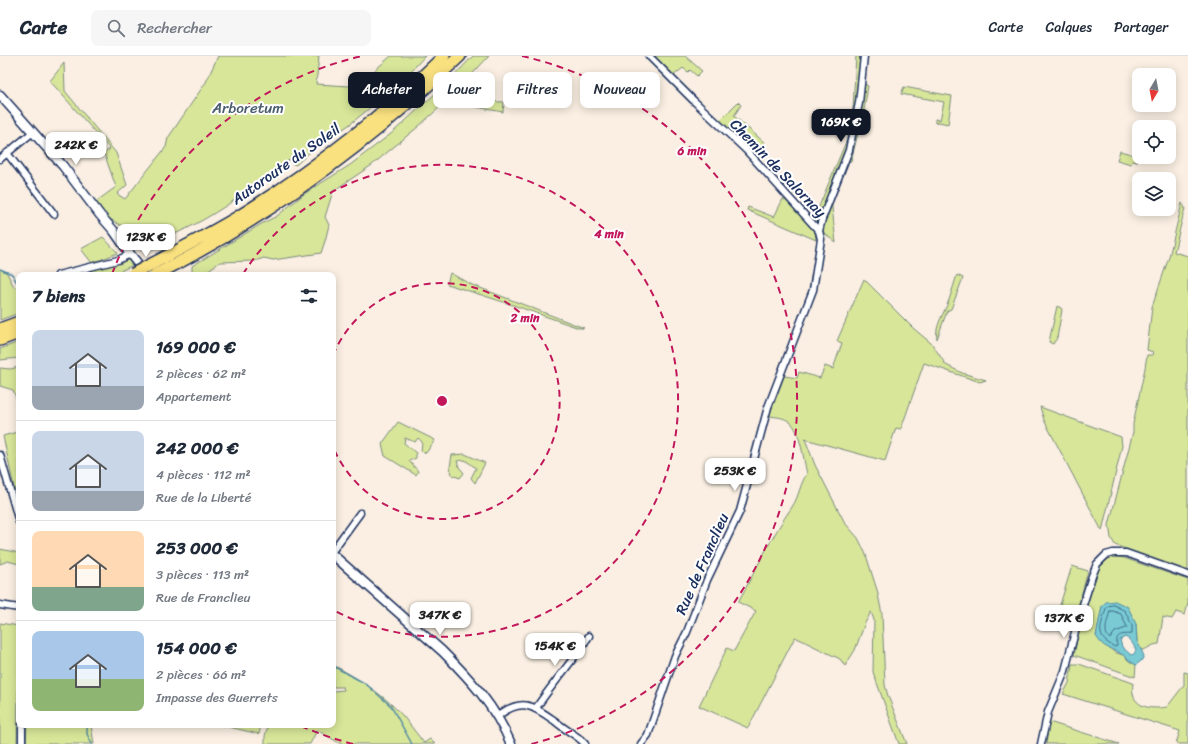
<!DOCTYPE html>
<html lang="fr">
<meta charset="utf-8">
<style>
body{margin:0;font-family:Sriracha,sans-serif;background:#f6f6f7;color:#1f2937;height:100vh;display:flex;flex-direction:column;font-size:15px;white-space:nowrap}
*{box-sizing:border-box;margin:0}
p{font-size:13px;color:#747a83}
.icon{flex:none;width:22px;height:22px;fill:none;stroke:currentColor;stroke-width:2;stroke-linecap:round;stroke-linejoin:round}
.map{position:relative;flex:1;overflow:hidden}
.drawer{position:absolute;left:16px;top:216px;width:320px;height:456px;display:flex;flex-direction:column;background:#fff;border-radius:8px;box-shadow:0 2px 10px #0003}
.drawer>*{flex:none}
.top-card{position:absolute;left:348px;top:16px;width:380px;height:36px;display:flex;gap:8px}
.needle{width:26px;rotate:190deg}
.controls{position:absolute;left:1132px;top:12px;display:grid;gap:8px}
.controls a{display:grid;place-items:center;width:44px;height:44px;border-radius:8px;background:#fff;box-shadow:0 2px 10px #0003;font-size:20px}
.price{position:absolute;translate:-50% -34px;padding:0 9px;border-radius:8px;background:#fff;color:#222;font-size:13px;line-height:26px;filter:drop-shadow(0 1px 2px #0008)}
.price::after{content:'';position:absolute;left:50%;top:24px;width:12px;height:9px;margin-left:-6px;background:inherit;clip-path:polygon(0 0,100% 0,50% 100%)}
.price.active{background:#111827;color:#fff}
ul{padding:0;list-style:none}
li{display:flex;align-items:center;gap:12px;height:100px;padding:0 16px}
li+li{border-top:1px solid #e0e1e3}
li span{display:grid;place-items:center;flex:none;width:112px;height:80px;border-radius:8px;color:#555}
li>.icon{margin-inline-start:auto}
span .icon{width:48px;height:48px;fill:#fffc;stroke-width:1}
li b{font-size:17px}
h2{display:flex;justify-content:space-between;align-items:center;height:48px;padding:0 16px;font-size:17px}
.pill{padding:0 14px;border-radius:8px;background:#fff;box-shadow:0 2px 10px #0003;font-size:14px;line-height:36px}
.pill.active{background:#111827;color:#fff}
header{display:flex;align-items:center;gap:24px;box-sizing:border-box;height:56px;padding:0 20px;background:#fff;border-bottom:1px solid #e0e1e3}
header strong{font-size:19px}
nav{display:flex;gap:22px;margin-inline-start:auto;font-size:14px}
.search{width:280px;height:36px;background:#f6f6f7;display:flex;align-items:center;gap:10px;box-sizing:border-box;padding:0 14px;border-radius:8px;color:#747a83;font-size:15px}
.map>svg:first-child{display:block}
.green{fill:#d8e699;stroke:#7a8a7c}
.water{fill:#79cad3;stroke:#538ca4;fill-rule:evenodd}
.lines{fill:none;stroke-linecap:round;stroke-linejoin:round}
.shore{stroke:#416d8d;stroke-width:1}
.stream{stroke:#538ca4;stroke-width:1.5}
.street-casing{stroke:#1b2f5e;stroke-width:9}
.secondary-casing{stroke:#1b2f5e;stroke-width:11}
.highway-casing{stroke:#1b2f5e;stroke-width:14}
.street{stroke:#fff;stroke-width:6}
.secondary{stroke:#fff;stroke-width:8}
.highway{stroke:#fae180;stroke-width:11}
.highway-bridge-casing{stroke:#1b2f5e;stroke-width:14;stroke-linecap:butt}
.highway-bridge{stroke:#fae180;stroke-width:11}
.ring{fill:none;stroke:#c2185b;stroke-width:2;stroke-dasharray:7 5}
.labels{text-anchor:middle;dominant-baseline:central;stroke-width:4;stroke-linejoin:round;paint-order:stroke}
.park-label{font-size:15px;fill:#4a5d6d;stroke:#fff}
.street-label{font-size:15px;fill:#1b2f5e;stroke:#fff}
.centre{fill:#c2185b;stroke:#fff;stroke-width:2}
.ring-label{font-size:12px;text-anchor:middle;font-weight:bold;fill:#c2185b;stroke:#fff;stroke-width:4;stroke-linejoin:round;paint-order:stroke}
</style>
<header>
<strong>Carte</strong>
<div class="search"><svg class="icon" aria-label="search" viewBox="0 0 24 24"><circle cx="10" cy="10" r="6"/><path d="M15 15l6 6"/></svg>Rechercher</div>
<nav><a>Carte</a><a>Calques</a><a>Partager</a></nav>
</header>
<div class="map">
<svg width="1188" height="688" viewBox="0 0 1188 688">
<rect width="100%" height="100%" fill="#faefe2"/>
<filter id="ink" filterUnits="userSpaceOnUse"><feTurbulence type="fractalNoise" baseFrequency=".025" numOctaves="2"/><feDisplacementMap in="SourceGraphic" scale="8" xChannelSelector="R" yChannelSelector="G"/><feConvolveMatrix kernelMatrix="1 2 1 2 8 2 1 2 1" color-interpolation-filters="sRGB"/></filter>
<g filter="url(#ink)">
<!-- green -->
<path class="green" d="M218,0h101l-3,28 50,3 9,-17 16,-14h34l-14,15 -34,31 -28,23 -36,24 -17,16 -3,-1 -1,-6c-44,32 -89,70 -143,85l-7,-5 -32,-19 -16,-16 22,-16 -12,-34 6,-4 -60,-68 14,-18 1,28 51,62 11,32 -10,9 8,5 41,-52 2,-9 38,-56z
M473,0h16l-37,40 -33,30 -47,39 -39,26 -8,26 4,8 -4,16 -4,12 -48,7 -9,-2 -9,3 -35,1 -19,13h-6l-3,-3v-6l71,-43 14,-7 27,-22 46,-29 42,-32 56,-51z
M652,0h33l17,15 -5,5 -7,-6 -2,2 -5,-4 -11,9z
M856,0h4l-3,48 -7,36 -32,86 -5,-5 34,-82 6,-31z
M863,27l5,3 -4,24 -13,51 -4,1z
M904,31l48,9 -4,28 -9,-2 -4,1v-4l5,1 4,-18 -43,-8z
M478,45l26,1 -1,10 -27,-5z
M738,46l3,3 -7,11 31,27 -10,14 -36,-36z
M1120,95l18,5 -1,6 -5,-1 -1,3 -14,-4z
M833,142l-1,9 4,36 -12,-10 -2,-5z
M783,143l5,3 27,30 1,8 -69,-30 1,-3 26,10z
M1182,147l3,5 -11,44 14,4v316l-73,-27 -4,-7 -2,-13 24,-93v-8l12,-56 2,-13h5l1,-3 -6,-2 5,-43 17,-50z
M103,181l15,16 -26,10 -11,-14z
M127,203l6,6 -21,10h-39l46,-12z
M0,213l7,4 7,14 5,1v25l-19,7z
M450,217l20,11 114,44h-5l-63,-22 -69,-22z
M957,219l6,3 -12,31 -4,2 -10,28c-3,-13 8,-27 12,-39 3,-8 5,-17 8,-25z
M864,223l49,49 19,16 14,21 16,8 24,7 -6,2 -56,-19 -23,66 -5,-1 -11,33 -80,-22 10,26 30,58 13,15 7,14 12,38 5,24 3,71 3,11 19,48h-8l-26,-72 1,-52 -3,-8 -6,11 -10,27 -10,16 -5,-7 -45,-22 -47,91 -49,-22 28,-58 7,3 22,-40 -18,-9c18,-32 33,-65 54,-95 7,-10 8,-24 15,-33 -3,-12 -7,-45 -17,-52 -6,-5 -14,-5 -21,-6l15,-40 13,2 2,-6 21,6 5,-12 8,3 9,-26 -5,-2z
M1057,250l4,2 1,2 -5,28 -4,6 -4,-2z
M19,286v16l-19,2v-11z
M19,311v125h-4l-12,-56 14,-4c2,-13 2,-29 -4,-42l-13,-4v-18l10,1z
M1040,351l81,30 1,9 -20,85 -58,-111z
M398,366l37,18 -9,13 -5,-2 1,-9 -4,-4 -3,4 -10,-4 -1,5 12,10v5l-7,3 9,10 -2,4 -31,-19 -3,-12z
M465,398l20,9 -10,20 -4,-5 5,-10 -11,-8 -8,1 2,6 5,6 -4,5 -8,-3 -2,-8 2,-12z
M0,493l19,4v11l-11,-3 -8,3z
M1113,500l11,2 64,22v23l-3,12 -9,-3 -4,7 -9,-2 -4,27c-8,0 -11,6 -18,6l-4,-9 -1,-17 -34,-18 -6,30 18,16 9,3 6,6 7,4 -1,12 -61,-22 4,-20 18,-58 4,-10 7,-7z
M1072,510l16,5 -12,43 -17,-6z
M0,567l19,3 -2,118h-17z
M1072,608h7l54,19c-4,24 16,27 34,24l17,-22v-13l4,1v71h-12l4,-13 -117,-37 6,-11z
M333,609c25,13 50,29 70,51 7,9 14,18 21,27l6,-4 5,5h-94l-24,-14 -7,14h-45v-8l3,-11h65v-34l11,-1 -1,-3h-10z
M1049,666l70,22h-73z
M27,669h15l2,2 4,-2h43l3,19h-68z
M220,669h41l-2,9z"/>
<!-- water -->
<path class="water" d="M1115,545l13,6 8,17 1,17 7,15 -3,5 -5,4c-6,-3 -8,-7 -13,-10 -12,-8 -19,-5 -27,-19l6,-30 4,-4zM1125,581c6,3 8,7 11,13l-2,4 -3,1 -9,-8 -2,-7z"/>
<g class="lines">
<!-- shore -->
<path class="shore" d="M1114,549l11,6 7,14v9c-9,1 -17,-2 -15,12l-2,1c-21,-10 -14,-20 -9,-39l2,-2z
M1110,555h3l8,3 6,13 -1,1 -11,4 -5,7c-8,-6 -2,-20 0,-28z"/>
<!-- stream -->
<path class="stream" d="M0,213l12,5 7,12
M333,610l33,18 25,22 21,38
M87,669v9l5,10"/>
<!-- street casing -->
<g class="street-casing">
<path id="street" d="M649,0l45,45 52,49 73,81
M7,97l47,61
M0,103l33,-27
M58,219l60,-15 12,-6
M0,399l19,67
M333,494l27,-37
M0,549l19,3
M536,652c17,-25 37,-47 53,-72
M498,660c24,-19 35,-10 57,5 8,7 17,12 25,18l5,5
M22,688v-19
M641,688l7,-9 27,-79 12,-24 20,-52 33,-69 28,-104 45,-117 8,-51 -2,-8 3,-12 27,-69 2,-10 8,-37 5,-47
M1041,688l7,-32 17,-41 12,-47 15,-48 5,-12 9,-9 7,-2h13l62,22"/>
</g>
<!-- secondary casing -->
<g class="secondary-casing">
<path id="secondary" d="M0,39l63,71 37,49 14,16 16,23 17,21
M333,499l109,96c29,29 53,55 69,93"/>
</g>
<!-- highway casing -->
<g class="highway-casing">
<path id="highway" d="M146,211c31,-16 61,-32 90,-49 75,-46 145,-101 208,-162
M155,219c113,-57 214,-132 305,-219
M0,273l19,-7
M0,284l19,-7"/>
</g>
<!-- street -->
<use href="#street" class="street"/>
<!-- secondary -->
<use href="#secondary" class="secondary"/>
<!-- highway -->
<use href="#highway" class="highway"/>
<!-- highway-bridge casing -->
<g class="highway-bridge-casing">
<path id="highway-bridge" d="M133,218l13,-7"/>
</g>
<!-- highway-bridge -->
<use href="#highway-bridge" class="highway-bridge"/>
</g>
</g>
<!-- distance rings -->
<g class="ring">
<path d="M333 299A118 118 0 1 1 333 391"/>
<path d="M243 218A236 236 0 1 1 333 554"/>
<path d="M353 688A354 354 0 0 1 301 670M112 218A354 354 0 0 1 362 0M522 0A354 354 0 0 1 531 688"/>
</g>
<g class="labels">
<!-- park labels -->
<g class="park-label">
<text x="248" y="52">Arboretum</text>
</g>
<!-- street labels -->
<g class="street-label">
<text transform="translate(286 108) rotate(-35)">Autoroute du Soleil</text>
<text transform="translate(778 112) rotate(46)">Chemin de Salornay</text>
<text transform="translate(702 508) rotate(-66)">Rue de Franclieu</text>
</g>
</g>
<circle cx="442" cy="345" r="6" class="centre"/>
<g class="ring-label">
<text x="692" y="99">6 min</text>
<text x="609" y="182">4 min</text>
<text x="525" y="266">2 min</text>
</g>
</svg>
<div class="controls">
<a><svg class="needle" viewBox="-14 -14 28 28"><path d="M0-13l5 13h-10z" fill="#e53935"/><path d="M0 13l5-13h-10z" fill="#747a83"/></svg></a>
<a><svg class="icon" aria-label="locate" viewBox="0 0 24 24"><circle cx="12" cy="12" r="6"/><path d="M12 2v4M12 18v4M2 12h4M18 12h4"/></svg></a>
<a><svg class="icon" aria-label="layers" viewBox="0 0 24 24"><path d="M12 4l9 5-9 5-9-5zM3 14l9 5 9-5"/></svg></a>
</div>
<b class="price active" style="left:841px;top:87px">169K €</b>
<b class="price" style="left:76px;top:110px">242K €</b>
<b class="price" style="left:146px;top:202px">123K €</b>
<b class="price" style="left:735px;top:436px">253K €</b>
<b class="price" style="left:440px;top:580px">347K €</b>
<b class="price" style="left:1064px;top:583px">137K €</b>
<b class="price" style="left:555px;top:611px">154K €</b>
<div class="top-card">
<a class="pill active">Acheter</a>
<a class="pill">Louer</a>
<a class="pill">Filtres</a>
<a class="pill">Nouveau</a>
</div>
<section class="drawer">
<h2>7 biens<svg class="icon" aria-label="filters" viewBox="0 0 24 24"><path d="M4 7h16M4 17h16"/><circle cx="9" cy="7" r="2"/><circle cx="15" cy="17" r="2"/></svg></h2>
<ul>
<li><span style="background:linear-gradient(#c9d6e8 70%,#9aa5b1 0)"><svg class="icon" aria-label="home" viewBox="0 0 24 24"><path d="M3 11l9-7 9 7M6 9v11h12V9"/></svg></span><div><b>169 000 €</b><p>2 pièces · 62 m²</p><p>Appartement</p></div></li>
<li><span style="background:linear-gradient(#c9d6e8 75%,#9aa5b1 0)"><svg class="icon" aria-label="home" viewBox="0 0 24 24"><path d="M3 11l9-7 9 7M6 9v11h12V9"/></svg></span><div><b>242 000 €</b><p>4 pièces · 112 m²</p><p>Rue de la Liberté</p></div></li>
<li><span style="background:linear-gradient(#ffd9b3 70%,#7fa58c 0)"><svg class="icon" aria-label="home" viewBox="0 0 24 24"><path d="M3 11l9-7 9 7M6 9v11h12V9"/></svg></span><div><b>253 000 €</b><p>3 pièces · 113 m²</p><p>Rue de Franclieu</p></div></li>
<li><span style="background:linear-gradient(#a9c7e8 60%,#8fb573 0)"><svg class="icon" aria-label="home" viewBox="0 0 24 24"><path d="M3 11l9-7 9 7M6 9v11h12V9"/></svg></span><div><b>154 000 €</b><p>2 pièces · 66 m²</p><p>Impasse des Guerrets</p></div></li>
</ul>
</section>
</div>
